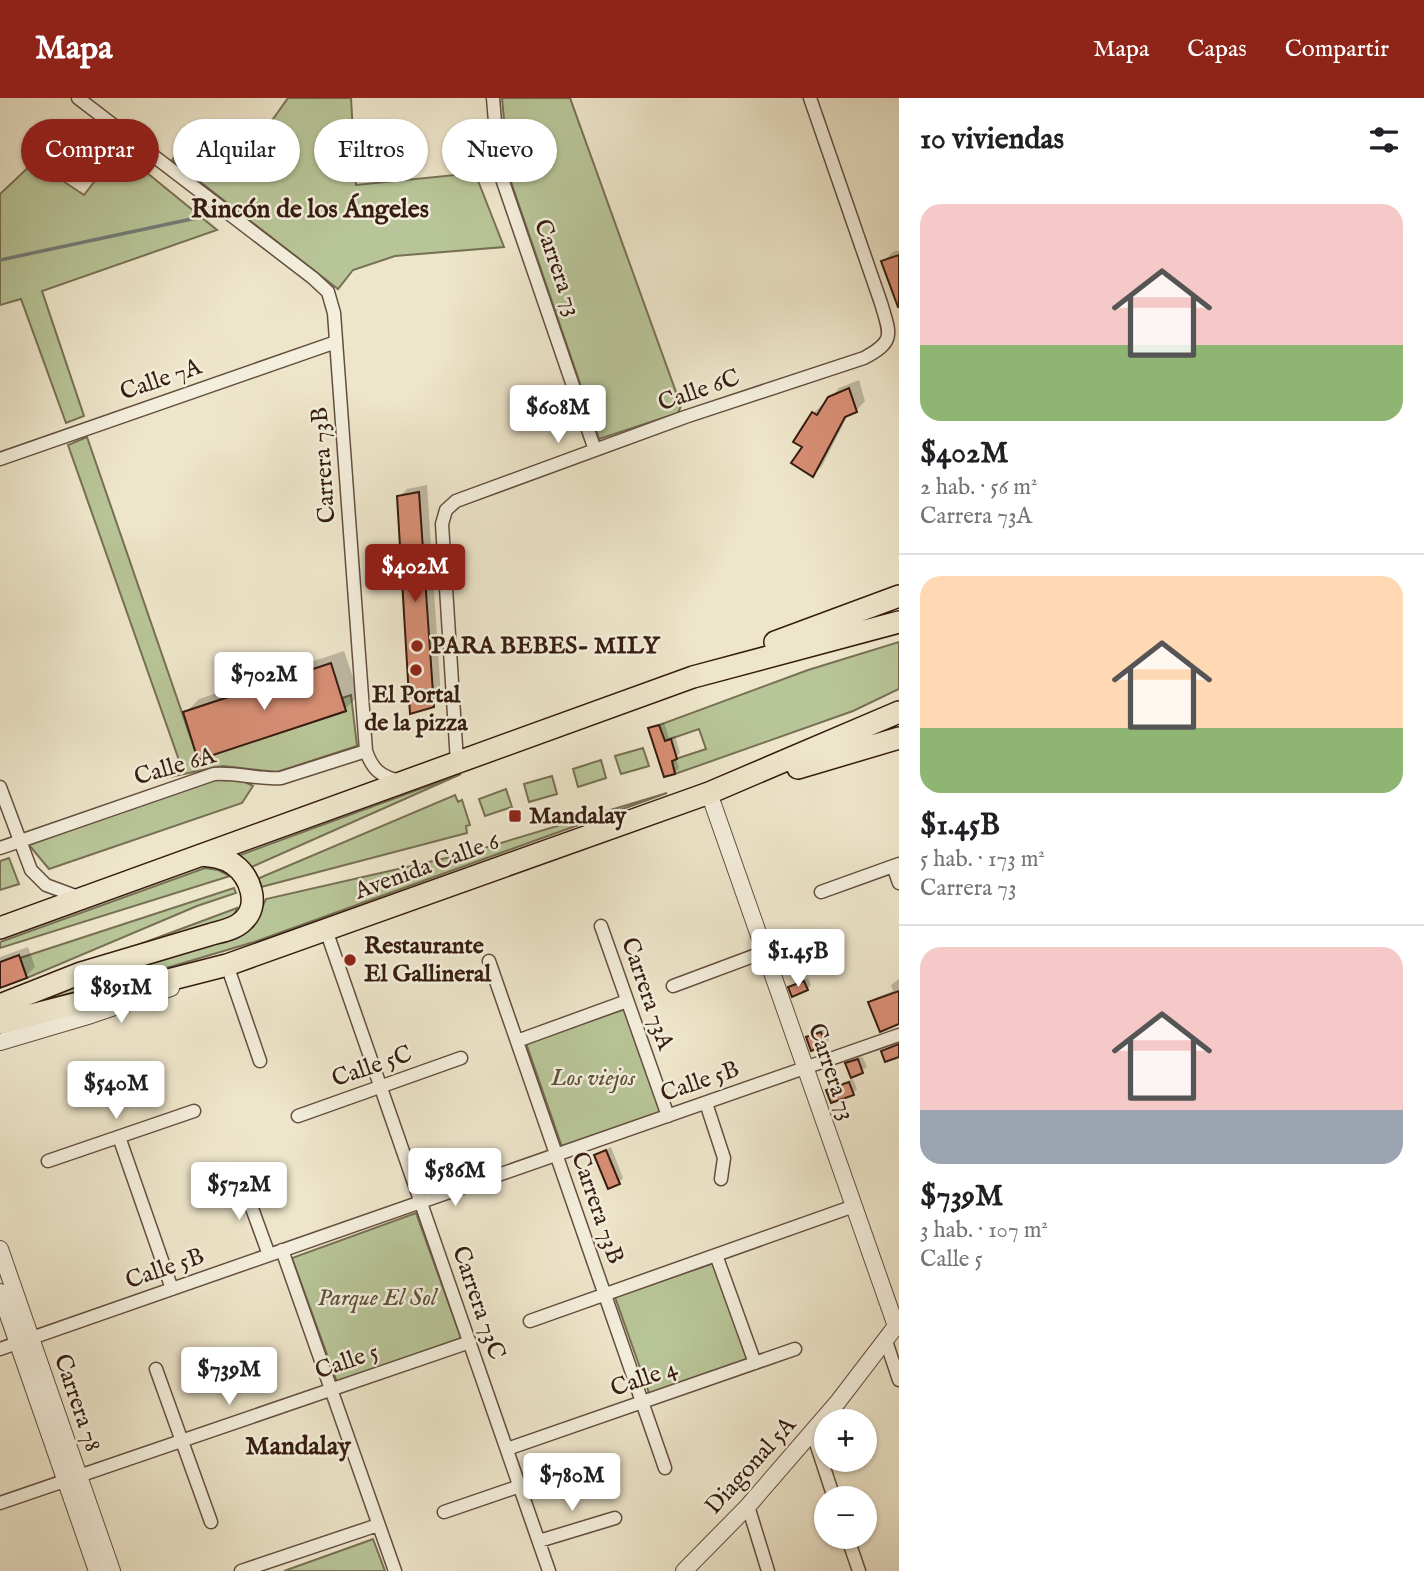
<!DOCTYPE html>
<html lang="es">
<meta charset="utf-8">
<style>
body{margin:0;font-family:"IM FELL English",serif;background:#f2f2f2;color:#202124;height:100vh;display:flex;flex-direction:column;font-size:26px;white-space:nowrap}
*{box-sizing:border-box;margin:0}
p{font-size:23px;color:#757577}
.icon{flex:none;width:38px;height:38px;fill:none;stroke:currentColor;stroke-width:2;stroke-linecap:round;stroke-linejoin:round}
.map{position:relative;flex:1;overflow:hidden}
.side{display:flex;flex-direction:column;background:#fff;width:525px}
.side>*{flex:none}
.top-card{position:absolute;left:21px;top:21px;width:665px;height:63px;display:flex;gap:14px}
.buttons{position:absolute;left:814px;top:1311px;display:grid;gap:14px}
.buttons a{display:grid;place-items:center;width:63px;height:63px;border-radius:50%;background:#fff;box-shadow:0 2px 5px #0004;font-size:35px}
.price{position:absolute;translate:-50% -60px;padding:0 16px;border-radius:7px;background:#fff;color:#222;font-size:23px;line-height:46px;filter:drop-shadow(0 2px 4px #0008)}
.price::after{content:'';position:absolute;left:50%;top:42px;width:21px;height:16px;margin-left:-10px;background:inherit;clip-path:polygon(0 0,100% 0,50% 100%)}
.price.on{background:#8f2418;color:#fff}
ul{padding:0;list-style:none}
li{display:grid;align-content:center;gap:14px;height:371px;padding:0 21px}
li+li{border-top:2px solid #e0e0e0}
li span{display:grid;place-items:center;height:217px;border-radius:21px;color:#555}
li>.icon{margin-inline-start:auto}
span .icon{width:126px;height:126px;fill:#fffc;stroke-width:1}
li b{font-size:30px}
h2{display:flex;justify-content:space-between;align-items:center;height:84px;padding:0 21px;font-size:30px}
.chip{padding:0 24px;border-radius:32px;background:#fff;box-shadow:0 2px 5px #0004;font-size:24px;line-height:63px}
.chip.on{background:#8f2418;color:#fff}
header{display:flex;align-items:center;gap:42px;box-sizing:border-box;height:98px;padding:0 35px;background:#8f2418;color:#fff}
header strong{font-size:33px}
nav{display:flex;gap:38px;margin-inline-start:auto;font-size:24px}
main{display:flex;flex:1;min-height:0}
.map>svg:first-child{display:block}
.green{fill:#b8c598;stroke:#777054;stroke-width:2}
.shadow{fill:#0003}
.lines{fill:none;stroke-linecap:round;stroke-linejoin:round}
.stream{stroke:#727d77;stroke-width:3.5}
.building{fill:#d88f75;stroke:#361c10;stroke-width:2}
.minor-casing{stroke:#644e3f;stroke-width:15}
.tertiary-casing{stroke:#644e3f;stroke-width:18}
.trunk-casing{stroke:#361c10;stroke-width:24}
.minor{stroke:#f4efdd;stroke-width:12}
.tertiary{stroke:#f4efdd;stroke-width:16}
.trunk{stroke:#eee6cb;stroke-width:21}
.poi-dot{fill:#8f2418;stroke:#f4efdd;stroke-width:2.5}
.labels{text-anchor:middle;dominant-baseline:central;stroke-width:5;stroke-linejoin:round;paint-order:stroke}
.street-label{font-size:24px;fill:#361c10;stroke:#f4efdd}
.poi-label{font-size:24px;font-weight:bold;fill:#361c10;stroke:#f4efdd;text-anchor:start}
.park-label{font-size:24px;font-style:italic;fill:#5d4f39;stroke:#f4efdd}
.neighbourhood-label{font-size:26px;font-weight:bold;fill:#361c10;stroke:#f4efdd}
</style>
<header>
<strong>Mapa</strong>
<nav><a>Mapa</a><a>Capas</a><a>Compartir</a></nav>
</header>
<main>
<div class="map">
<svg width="899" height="1473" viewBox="0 0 899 1473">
<rect width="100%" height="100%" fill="#eee6cb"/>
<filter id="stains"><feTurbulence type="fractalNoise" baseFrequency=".00286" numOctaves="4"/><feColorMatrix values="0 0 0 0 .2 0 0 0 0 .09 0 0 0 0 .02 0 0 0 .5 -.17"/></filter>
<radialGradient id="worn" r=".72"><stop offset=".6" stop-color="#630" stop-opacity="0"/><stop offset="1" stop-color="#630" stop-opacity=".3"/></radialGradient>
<!-- green -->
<path class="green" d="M288,0h63l5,87 119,-12 29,74 -109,9 -42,14 -15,19 -166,-129 24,-32 47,33z
M502,0h68l111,308 -3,7 -79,26 -90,-263z
M119,52l98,80 -175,61 42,125 -18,7 -45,-124 -21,6v-111l34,-32 50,33z
M87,339l111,322 148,-48 -4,-13 9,-3 6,51 -80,26 -54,-6 -59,12 -3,-9 19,-6 -112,-318z
M899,544v47l-46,22 -178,63 -1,-6 -8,-6 40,-13 -7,-20 -38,13 -4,-10 4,-1 -2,-6 149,-55z
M643,650l6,18 -28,8 -6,-18z
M601,662l5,18 -28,9 -5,-18z
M461,676l-214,95 -12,-12z
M552,678l5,18 -28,8 -5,-18z
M220,681l23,2 10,5 -11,17 -193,66 -20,-24 173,-62z
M506,691l6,18 -27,9 -6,-17z
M667,695l-413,149 -91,27 -163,43 258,-95 8,-18 198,-45z
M455,697l3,7 4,-2 8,25 -4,1 1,7 -206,54 -4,-8z
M9,760l10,26 -19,6v-29z
M205,770l13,2 12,6 -230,72v-6z
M234,790l2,5 -39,13 -170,72 -7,-20z
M237,810l-4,10 -106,31z
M625,911l36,103 -99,35 -36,-104z
M416,1115l45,125 -124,44 -45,-124z
M714,1165l35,98 -99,35 -35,-99z
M373,1441l12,32h-101l81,-29z"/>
<!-- shadow -->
<path class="shadow" d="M899,152v38l-16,-27 10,-9z
M859,282l6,21 -9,10 -7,2 -27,53 -9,9 -9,-29 9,-33 10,-9 2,1 14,-17z
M427,387l14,212 -8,8 -34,-208 8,-8z
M344,553l15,44 -14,14 -160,4 14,-14z
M664,624l5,16 6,-2 5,17 -4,5 3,10 -5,5 -24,-44z
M28,849l7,20 -9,9 -26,10v-29z
M808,880l3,7 -4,4 -17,-1z
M899,881v40l-28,-16 4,-5 18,-7 -2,-6z
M825,931l4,11 -4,4 -17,-7 4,-4z
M862,958l5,11 -15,9 -5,-12z
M853,981l4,10 -4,4 -25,-2 4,-4z
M611,1049l12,31 -4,4 -23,-27z"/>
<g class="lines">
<!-- stream -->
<path class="stream" d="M0,162l201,-43"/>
</g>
<!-- building -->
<path class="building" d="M899,157v52h-1l-17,-46z
M849,290l8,24 -12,5 -32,60 -22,-14 11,-16 -9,-5 19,-30 5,3 11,-18z
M419,394l15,215 -24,7 -13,-218z
M331,565l15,48 -148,49 -15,-48z
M659,627l6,16 6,-2 6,20 -5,2 3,13 -11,3 -16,-49z
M19,857l8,23 -27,10v-26z
M804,883l4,9 -16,7 -4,-10z
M899,893v33l-19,8 -12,-30z
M821,934l5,14 -15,5 -5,-14z
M899,946v13l-14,5 -4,-11z
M858,961l5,14 -12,5 -6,-15z
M849,984l5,13 -23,8 -5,-13z
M606,1052l14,34 -12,5 -14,-34z"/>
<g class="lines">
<!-- minor casing -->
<g class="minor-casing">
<path id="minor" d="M78,0l235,180 15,14 6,21 32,438c6,18 15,26 34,30
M493,0l6,72 96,280
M0,361l336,-117
M457,664l-15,-238 4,-14 10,-9 229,-84 179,-59c32,-17 26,-24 17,-55l-71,-205
M0,689l31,83 15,15 35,13
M0,750l214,-74c23,-2 44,6 67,4l85,-27
M893,768l6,17
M821,794l78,-28
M601,828l67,190
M326,832l223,641
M489,863l176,507
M227,867l33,96
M673,888l91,-34
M517,943l110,-40
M706,1005l18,55 -3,21
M298,1018l163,-58
M119,1039l53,152
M48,1063l146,-50
M241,1080l28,77
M282,1152l113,321
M716,1157l39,108
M530,1223l324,-115
M886,1243l13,39
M0,1251l899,-314
M156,1271l55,153
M812,1333l22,67
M507,1351l288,-100
M0,1405l470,-161
M748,1408l20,65
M444,1414l76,-26
M847,1438l12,35
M539,1443l76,-23
M241,1473l137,-46"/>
</g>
<!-- tertiary casing -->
<g class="tertiary-casing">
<path id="tertiary" d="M709,695l187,533
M0,944l91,-27 80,-27
M0,1151l112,322
M0,1194l97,279
M684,1473l64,-65 89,-103 62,-81"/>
</g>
<!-- trunk casing -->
<g class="trunk-casing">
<path id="trunk" d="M775,544l124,-46
M798,670l101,-30
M0,830l693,-251 206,-55
M0,907l81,-32 131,-39c11,-3 23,-5 31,-13 18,-16 7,-45 -10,-57 -10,-7 -21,-8 -32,-9
M0,925l227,-58 482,-172 190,-81"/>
</g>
<!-- minor -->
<use href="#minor" class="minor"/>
<!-- tertiary -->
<use href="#tertiary" class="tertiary"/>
<!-- trunk -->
<use href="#trunk" class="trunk"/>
</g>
<!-- markers -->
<g class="poi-dot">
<circle cx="417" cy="548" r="7"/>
<circle cx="416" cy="572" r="7"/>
<rect x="508" y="711" width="14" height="14" rx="3.5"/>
<circle cx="350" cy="862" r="7"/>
</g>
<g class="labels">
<!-- street labels -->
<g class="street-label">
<text transform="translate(557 170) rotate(71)">Carrera 73</text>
<text transform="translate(161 282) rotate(-19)">Calle 7A</text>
<text transform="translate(699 293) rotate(-19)">Calle 6C</text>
<text transform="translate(324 367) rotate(-94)">Carrera 73B</text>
<text transform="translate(175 669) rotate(-16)">Calle 6A</text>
<text transform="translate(427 769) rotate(-20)">Avenida Calle 6</text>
<text transform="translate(647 896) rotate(71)">Carrera 73A</text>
<text transform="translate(372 969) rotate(-19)">Calle 5C</text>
<text transform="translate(831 974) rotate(71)">Carrera 73</text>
<text transform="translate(700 984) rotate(-19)">Calle 5B</text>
<text transform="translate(597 1110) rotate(71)">Carrera 73B</text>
<text transform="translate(165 1171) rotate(-19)">Calle 5B</text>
<text transform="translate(478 1205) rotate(71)">Carrera 73C</text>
<text transform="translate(347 1264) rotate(-19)">Calle 5</text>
<text transform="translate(644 1281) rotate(-19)">Calle 4</text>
<text transform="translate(77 1305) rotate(71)">Carrera 78</text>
<text transform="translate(751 1368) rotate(-48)">Diagonal 5A</text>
</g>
<!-- poi labels -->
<g class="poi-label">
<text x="431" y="548">PARA BEBES- MILY</text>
<text x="416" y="597" text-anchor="middle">El Portal<tspan x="416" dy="28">de la pizza</tspan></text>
<text x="529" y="718">Mandalay</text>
<text x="364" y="848">Restaurante<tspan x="364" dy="28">El Gallineral</tspan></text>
</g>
<!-- park labels -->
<g class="park-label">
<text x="593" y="980">Los viejos</text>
<text x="377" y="1200">Parque El Sol</text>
</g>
<!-- neighbourhood labels -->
<g class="neighbourhood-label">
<text x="310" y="111">Rincón de los Ángeles</text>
<text x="298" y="1348">Mandalay</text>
</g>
</g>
<rect width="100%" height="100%" filter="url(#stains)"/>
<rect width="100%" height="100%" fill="url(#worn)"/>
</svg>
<div class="buttons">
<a>+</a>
<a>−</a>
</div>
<b class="price" style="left:558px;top:347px">$608M</b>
<b class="price on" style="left:415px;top:506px">$402M</b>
<b class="price" style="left:264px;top:614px">$702M</b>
<b class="price" style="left:798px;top:891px">$1.45B</b>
<b class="price" style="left:121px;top:927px">$891M</b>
<b class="price" style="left:116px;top:1023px">$540M</b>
<b class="price" style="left:455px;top:1110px">$586M</b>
<b class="price" style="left:239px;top:1124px">$572M</b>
<b class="price" style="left:229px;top:1309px">$739M</b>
<b class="price" style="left:572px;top:1415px">$780M</b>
<div class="top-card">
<a class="chip on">Comprar</a>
<a class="chip">Alquilar</a>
<a class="chip">Filtros</a>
<a class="chip">Nuevo</a>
</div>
</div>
<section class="side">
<h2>10 viviendas<svg class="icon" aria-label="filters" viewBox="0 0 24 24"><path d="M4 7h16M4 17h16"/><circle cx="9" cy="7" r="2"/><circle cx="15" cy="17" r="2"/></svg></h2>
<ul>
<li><span style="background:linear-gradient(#f6c9c9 65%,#8fb573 0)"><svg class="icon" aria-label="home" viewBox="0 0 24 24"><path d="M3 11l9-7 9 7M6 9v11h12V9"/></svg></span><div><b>$402M</b><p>2 hab. · 56 m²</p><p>Carrera 73A</p></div></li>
<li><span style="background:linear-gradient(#ffd9b3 70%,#8fb573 0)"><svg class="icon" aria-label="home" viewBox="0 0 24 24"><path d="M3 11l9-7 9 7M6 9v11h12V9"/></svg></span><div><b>$1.45B</b><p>5 hab. · 173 m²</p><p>Carrera 73</p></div></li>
<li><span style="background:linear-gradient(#f6c9c9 75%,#9aa5b1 0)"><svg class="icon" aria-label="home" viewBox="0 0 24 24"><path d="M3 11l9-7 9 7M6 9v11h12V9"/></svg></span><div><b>$739M</b><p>3 hab. · 107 m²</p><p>Calle 5</p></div></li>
</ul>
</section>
</main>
